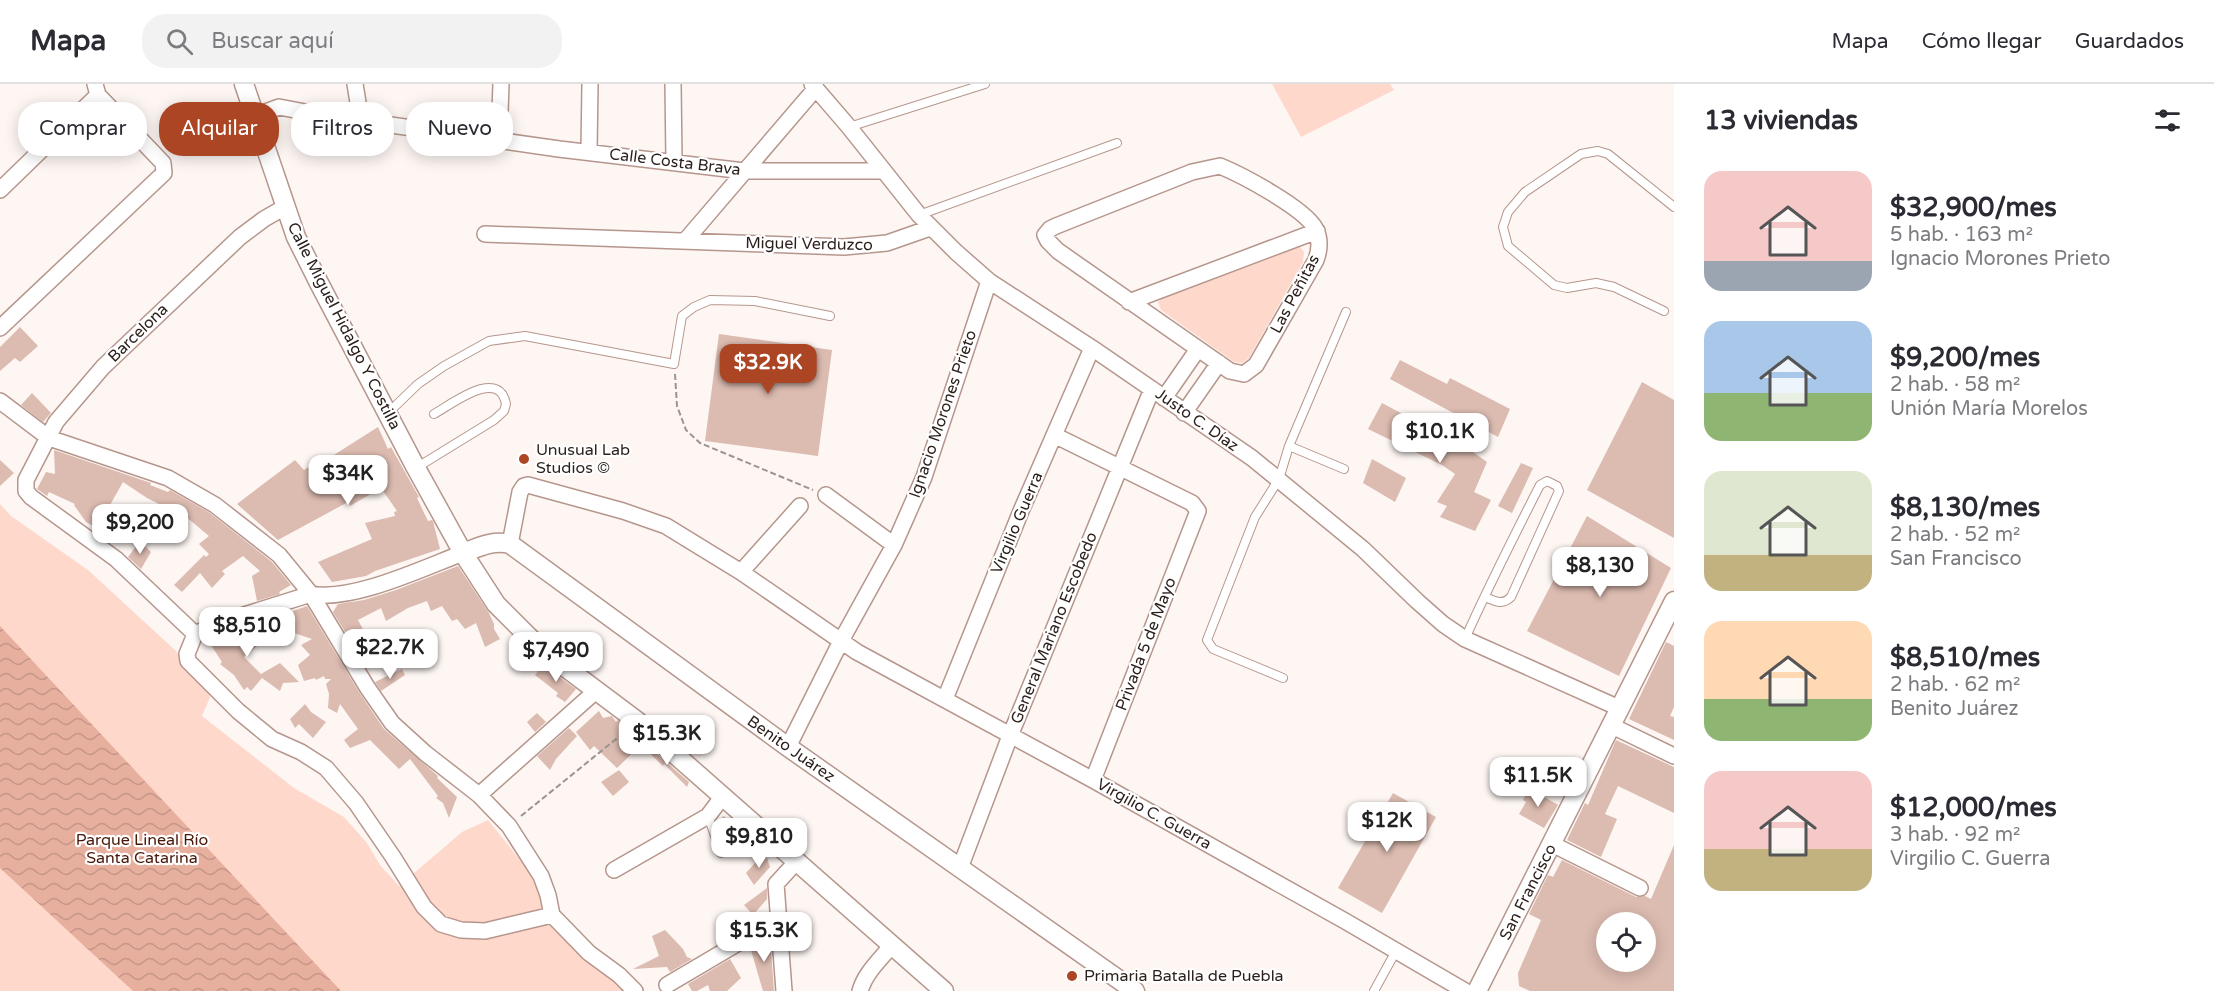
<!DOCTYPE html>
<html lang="es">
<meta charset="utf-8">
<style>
body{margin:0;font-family:"Varela Round",sans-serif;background:#f2f2f3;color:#2b2b33;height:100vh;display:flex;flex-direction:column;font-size:22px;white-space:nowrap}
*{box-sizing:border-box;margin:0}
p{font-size:20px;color:#7c7c81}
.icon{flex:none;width:33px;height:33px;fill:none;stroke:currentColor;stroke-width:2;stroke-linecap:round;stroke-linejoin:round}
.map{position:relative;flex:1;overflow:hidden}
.details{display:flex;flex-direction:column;background:#fff;width:540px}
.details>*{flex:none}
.guide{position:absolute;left:18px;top:18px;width:570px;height:54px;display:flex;gap:12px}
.controls{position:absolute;left:1596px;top:828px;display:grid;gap:12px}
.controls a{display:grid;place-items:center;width:60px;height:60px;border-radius:50%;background:#fff;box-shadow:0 3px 15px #0003;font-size:30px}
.price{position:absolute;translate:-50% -51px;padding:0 14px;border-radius:12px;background:#fff;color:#222;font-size:20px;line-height:39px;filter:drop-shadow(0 2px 3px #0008)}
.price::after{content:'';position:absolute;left:50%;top:36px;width:18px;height:14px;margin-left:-9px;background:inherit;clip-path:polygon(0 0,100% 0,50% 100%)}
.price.on{background:#ac4523;color:#fff}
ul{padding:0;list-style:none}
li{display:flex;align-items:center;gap:18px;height:150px;padding:0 30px}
li span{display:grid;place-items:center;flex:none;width:168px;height:120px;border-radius:18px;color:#555}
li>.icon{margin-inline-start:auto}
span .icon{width:72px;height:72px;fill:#fffc;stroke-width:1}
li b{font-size:26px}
h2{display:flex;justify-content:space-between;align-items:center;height:72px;padding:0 30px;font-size:26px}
.tag{padding:0 21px;border-radius:24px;background:#fff;box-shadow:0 3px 15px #0003;font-size:21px;line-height:54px}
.tag.on{background:#ac4523;color:#fff}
header{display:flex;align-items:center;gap:36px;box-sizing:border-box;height:84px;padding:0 30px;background:#fff;border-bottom:2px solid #e1e1e2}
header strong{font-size:28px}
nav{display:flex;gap:33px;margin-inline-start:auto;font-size:21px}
.search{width:420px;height:54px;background:#f2f2f3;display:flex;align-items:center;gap:15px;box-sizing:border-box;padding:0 21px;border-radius:24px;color:#7c7c81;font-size:22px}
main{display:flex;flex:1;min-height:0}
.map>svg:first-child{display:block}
.green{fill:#ffd8cc}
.water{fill:url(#water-waves)}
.building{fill:#dcbbb0;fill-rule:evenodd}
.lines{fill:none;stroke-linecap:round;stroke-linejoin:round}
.service-casing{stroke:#b6968c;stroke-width:10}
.minor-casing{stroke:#b6968c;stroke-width:18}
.tertiary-casing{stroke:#b6968c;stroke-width:21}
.path{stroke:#9c9390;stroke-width:2;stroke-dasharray:6 3;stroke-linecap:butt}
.service{stroke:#fff;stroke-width:8}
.minor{stroke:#fff;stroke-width:15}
.tertiary{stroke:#fff;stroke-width:18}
.poi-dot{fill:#ac4523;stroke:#fff;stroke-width:2}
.labels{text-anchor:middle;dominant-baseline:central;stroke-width:4.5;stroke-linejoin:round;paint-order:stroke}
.street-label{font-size:16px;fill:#2b1f1b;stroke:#fff}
.poi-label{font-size:16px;fill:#2b1f1b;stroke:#fff;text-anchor:start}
.park-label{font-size:16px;fill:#481707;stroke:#fff}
</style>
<header>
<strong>Mapa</strong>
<div class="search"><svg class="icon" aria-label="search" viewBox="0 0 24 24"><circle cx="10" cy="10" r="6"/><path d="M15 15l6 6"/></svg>Buscar aquí</div>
<nav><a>Mapa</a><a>Cómo llegar</a><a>Guardados</a></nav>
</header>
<main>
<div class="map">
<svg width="1674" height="907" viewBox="0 0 1674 907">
<defs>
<pattern id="water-waves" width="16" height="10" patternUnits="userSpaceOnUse" patternTransform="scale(1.5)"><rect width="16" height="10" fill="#e7af9e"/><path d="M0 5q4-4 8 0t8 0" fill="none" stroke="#c69688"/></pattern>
</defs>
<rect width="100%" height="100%" fill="#fdf6f3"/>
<!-- green -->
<path class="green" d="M1272,0h118l4,6 -93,47z
M1292,163h8l4,5 -1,10 -54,96 -7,5 -8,-1 -73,-52 -3,-8 6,-6z
M0,420l11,12 77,54 88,81 35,44 -9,21 92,72 50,29 23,26 13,22 19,21 63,-54 26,-12 41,51 22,51 67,60 7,9h-625z"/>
<!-- water -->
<path class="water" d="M0,542l341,365h-208l-133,-123z"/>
<!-- building -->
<path class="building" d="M20,243l18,19 -18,16 -5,-4 -15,13v-24z
M719,250l113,16 -14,106 -113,-15z
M1400,276l47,24 3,-6 60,31 -12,28 -108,-58z
M1642,298l32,18v138l-87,-48z
M32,309l19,20 -8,9 -22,-17z
M1382,319l88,47 17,12 -13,30 17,8 -16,31 -35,-14 7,-11 -10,-4 18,-28 -13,-9 -74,-36z
M378,343l10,22 3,-2 24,43 4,7 -2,1 11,23 4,-1 1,1 7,28 -65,22 -9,5 -34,6 -14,-20 54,-23 -7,-16 30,-7 -1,-4 3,-1 -16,-23 -31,18 -2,-4 -70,38 -41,-36 58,-44 9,10 21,-13 1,3z
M54,366l97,33 -1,2 18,7 2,-2 40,23 62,49 19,23 -12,7 1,2 -23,7 -5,-25 8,-5 -17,-15 -21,15 3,3 -13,14 -12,-15 -18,19 -8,-7 30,-30 2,2 3,-3 -10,-10 10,-8 -24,-20 -6,8 -11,-10 3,-4 -24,-12 -24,-16 -26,46 -11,-6 -12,-17 1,-1 -26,-12 -2,4 -10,-7 9,-17 9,2z
M1372,375l34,19 -11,24 -32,-19z
M0,376l14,13 -14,13z
M1521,379l12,5 -21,45 -14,-7z
M1587,432l84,52 -52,108 -92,-45z
M140,457l11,11 -10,17 -13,-12z
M458,482l31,47 5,11v5l6,10 -15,8 -9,-24 -11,6 -8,-10 -5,2 -10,-15 -11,5 -4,-10 -19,7 -22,13 -5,-13 -23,12 7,13 -5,4 10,17 -8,6 -29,-48 5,-8 26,-4 32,-10z
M307,522l52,86 25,37 54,47 -1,2 20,19 -8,21 -6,-15 -7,-5 2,-2 -28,-37 -11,10 -29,-29 -20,8 -6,-8 14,-11 -18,-25 -3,9 -9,-5 1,-14 -3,-10 5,-5h-6l-1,-3 -8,4 -1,-2 -11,3 -6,-16 12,-10 -9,-10 11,-6 -27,-9 -2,-7 -14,2 -11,-4 32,-9z
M251,539l14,16 -21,18 17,17 19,-11 19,19 -16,1 -3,8 -18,-13 -11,13 -4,-4 -3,3 -10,-15 -14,-11 2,-2 -13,-20 23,-13z
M1666,558l8,4v61l-4,9 4,1v23l-45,-21z
M543,581l33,24 -11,13 -9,-6 2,-3 -23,-18z
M402,585l3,6 -24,16 -6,-9z
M305,620l6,8 15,10 -13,16 -14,-14 -4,4 -5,-9z
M599,627l4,7 9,-2 4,6 2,-2 26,22 -27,26 -23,-22 -4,4 -14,-18z
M537,629l9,9 -11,10 -8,-10z
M569,644l8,8 -21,23 -6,11 -13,-14z
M1616,656l58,27v46l-56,-27 -13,28 12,5 -16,38 -34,-17 18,-37 3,2z
M648,662l41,36 -2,5 -23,-23 -1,2 -19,-18z
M619,686l10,12 -16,14 -12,-14z
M1529,704l29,17 -14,23 -25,-14 7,-12 -3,-2z
M1393,709l43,24 -54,96 -44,-25z
M723,732l8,5 7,8 -15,12 -5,-16z
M1674,761v146h-144l-11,-5 -1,-13 23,-53 -12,-6 19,-39 5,2 9,-17 74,37 9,-1 6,3zM1606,838h40v40h-40z
M765,768l5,15 -16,18 -8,-12z
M767,804v11l-14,16 -9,-10z
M665,846l18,19 4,8 5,2 -22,13 -3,-5 -34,2 26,-13 -7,-20z
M770,851l4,56h-11l-13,-44z
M730,875l11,19 -14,13h-17l-2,-6 -11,6h-5l-4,-7z"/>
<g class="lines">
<!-- service casing -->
<g class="service-casing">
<path id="service" d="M849,43l136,-43
M919,131l198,-72
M1664,227l-50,-24 -18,-4 -29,5 -13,-3 -46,-39 -5,-19 5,-15 17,-20 56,-38 17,-3 10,3 66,53
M388,329l30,-29 26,-18 45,-25 36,-5 149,28 8,-48 12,-9 16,-7 45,1 75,15
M1289,362l55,23
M416,384l78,-48 10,-9 2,-7c-7,-37 -54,0 -72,10
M1465,555c23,-52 49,-103 75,-154l7,-4 10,5 2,5 -48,106c-9,9 -16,4 -26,0
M1283,594l-70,-29 -6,-9 48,-123 24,-38 10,-33 57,-134
M708,732l13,37
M1374,907l22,-40"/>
</g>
<!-- minor casing -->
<g class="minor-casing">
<path id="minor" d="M355,0l6,37
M673,0l1,77
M812,0l37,43 70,88 37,37 33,29 103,67 160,110 111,91 54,52 26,23 22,15 154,69
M255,32l24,-9 42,8 238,34 185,22h139
M499,55l2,-55
M589,67l1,-67
M1220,82c22,9 84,42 95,62 6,11 5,21 1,32l-60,105 -12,9 -14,-3 -172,-120 -10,-10 -3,-6 5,-6 6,-3 136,-54z
M0,106l98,-95
M485,150l359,13 43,-4 43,-15
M685,157l131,-153
M1129,218l188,-71
M0,244l164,-155 -1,-10 -65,-68 -3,-11
M1164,314l34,-49
M0,317l49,37 119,40 47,27 64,50 32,39 56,93 25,36 33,30 54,42 30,31 32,50 7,19 4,20 37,38 30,22 16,16
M1184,329l35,-50
M1054,351l138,68 6,8 -105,269
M826,411l68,50
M510,460l10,-52 4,-6 4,-1 95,26 43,15 75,46 116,80 236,128 252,141 120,70
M463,469c-40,15 -111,49 -152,41l-86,27 -30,13 -8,20 1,7 50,50 34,28 29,13 25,16 30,35 37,54 31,50 17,17 20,6 24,1 67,-16
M741,488l59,-66
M195,550l-79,-75 -85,-62 -5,-6v-11l30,-58 47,-55 137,-130 24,-18 21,-12
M945,615l76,-188 71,-163
M1610,641l64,31
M788,663l53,-106 53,-96 30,-68 65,-196
M479,711l118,-105
M1552,760l88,44
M960,784l50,-132 142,-347
M614,786l94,-54 15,-20
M667,901l110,-65
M784,907l-8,-107 21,-23
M860,907c5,-18 20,-31 32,-46"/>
</g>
<!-- tertiary casing -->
<g class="tertiary-casing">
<path id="tertiary" d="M244,0l52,153 23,46 97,185 47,85 33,51 45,45 96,72 307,270
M463,469c16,-6 30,-13 47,-9l278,203 347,244
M1477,907l197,-390"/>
</g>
<!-- path -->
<path class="path" d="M675,290l2,32 9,24 14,13 113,47
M521,732l105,-85"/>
<!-- service -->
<use href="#service" class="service"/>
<!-- minor -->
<use href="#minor" class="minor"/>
<!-- tertiary -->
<use href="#tertiary" class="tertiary"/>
</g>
<!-- markers -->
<g class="poi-dot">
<circle cx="524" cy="375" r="6"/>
<circle cx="1072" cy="892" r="6"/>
</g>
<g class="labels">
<!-- street labels -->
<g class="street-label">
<text transform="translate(675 78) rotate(7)">Calle Costa Brava</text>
<text transform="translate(809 160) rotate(1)">Miguel Verduzco</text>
<text transform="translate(1295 210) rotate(-62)">Las Peñitas</text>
<text transform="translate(344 242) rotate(63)">Calle Miguel Hidalgo Y Costilla</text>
<text transform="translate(138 249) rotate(-44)">Barcelona</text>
<text transform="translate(943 330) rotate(-71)">Ignacio Morones Prieto</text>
<text transform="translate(1197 336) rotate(35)">Justo C. Díaz</text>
<text transform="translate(1017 439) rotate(-67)">Virgilio Guerra</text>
<text transform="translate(1054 544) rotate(-68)">General Mariano Escobedo</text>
<text transform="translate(1146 560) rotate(-69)">Privada 5 de Mayo</text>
<text transform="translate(791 665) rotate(35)">Benito Juárez</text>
<text transform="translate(1154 730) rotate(29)">Virgilio C. Guerra</text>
<text transform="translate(1528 808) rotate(-63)">San Francisco</text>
</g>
<!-- poi labels -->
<g class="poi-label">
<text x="536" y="366">Unusual Lab<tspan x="536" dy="18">Studios ©</tspan></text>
<text x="1084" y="892">Primaria Batalla de Puebla</text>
</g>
<!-- park labels -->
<g class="park-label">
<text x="142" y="756">Parque Lineal Río<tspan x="142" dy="18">Santa Catarina</tspan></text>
</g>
</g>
</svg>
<div class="controls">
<a><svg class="icon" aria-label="locate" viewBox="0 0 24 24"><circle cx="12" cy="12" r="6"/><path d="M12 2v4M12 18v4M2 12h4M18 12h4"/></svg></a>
</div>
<b class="price on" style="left:768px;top:311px">$32.9K</b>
<b class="price" style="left:1440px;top:380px">$10.1K</b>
<b class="price" style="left:348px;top:422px">$34K</b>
<b class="price" style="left:140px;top:471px">$9,200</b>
<b class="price" style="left:1600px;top:514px">$8,130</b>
<b class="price" style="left:247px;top:574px">$8,510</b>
<b class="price" style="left:390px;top:596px">$22.7K</b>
<b class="price" style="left:556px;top:599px">$7,490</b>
<b class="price" style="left:667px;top:682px">$15.3K</b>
<b class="price" style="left:1538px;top:724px">$11.5K</b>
<b class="price" style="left:1387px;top:769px">$12K</b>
<b class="price" style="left:759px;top:785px">$9,810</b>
<b class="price" style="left:764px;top:879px">$15.3K</b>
<div class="guide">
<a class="tag">Comprar</a>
<a class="tag on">Alquilar</a>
<a class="tag">Filtros</a>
<a class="tag">Nuevo</a>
</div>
</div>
<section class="details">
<h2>13 viviendas<svg class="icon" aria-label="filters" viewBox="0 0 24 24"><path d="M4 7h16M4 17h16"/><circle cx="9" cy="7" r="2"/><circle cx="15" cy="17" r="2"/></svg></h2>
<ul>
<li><span style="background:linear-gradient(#f6c9c9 75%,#9aa5b1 0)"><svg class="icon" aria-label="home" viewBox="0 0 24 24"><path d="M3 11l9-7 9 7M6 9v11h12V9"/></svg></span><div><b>$32,900/mes</b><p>5 hab. · 163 m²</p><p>Ignacio Morones Prieto</p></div></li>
<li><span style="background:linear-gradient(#a9c7e8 60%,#8fb573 0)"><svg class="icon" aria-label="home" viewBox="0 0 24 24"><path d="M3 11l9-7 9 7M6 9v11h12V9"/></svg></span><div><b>$9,200/mes</b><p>2 hab. · 58 m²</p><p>Unión María Morelos</p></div></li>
<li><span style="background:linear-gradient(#dfe7d0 70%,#c2b280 0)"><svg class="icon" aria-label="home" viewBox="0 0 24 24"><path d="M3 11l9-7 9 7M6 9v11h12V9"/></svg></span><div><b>$8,130/mes</b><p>2 hab. · 52 m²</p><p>San Francisco</p></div></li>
<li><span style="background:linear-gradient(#ffd9b3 65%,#8fb573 0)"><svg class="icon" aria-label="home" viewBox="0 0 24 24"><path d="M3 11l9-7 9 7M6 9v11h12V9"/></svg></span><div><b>$8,510/mes</b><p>2 hab. · 62 m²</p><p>Benito Juárez</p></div></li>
<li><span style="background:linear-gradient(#f6c9c9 65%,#c2b280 0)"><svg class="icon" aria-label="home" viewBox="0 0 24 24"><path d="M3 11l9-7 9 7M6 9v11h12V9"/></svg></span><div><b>$12,000/mes</b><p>3 hab. · 92 m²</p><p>Virgilio C. Guerra</p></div></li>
</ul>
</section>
</main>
